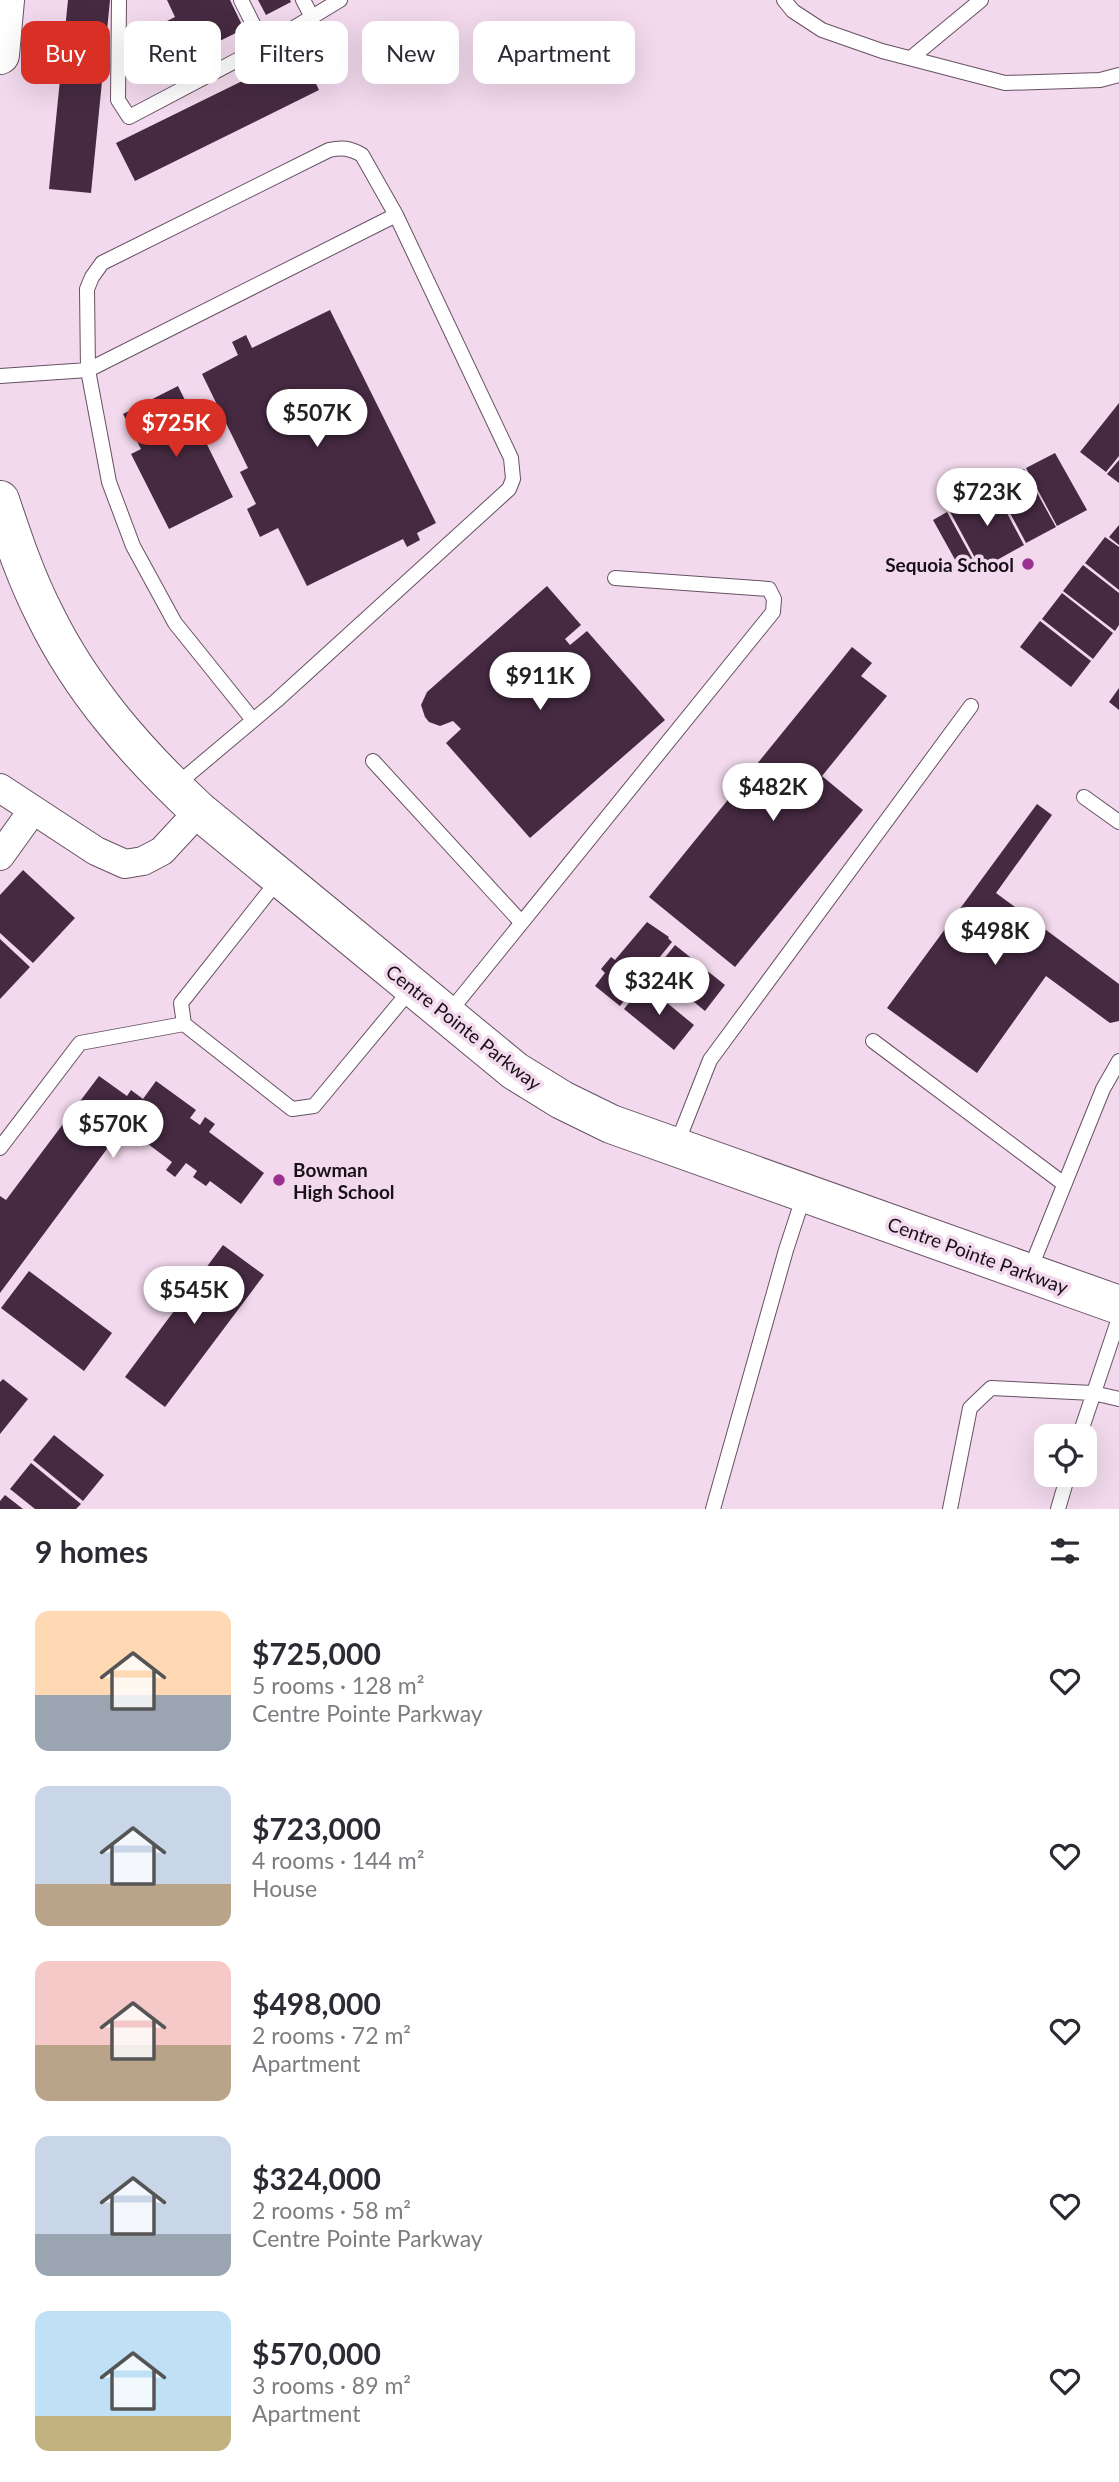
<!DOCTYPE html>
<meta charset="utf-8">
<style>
body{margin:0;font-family:Lato,sans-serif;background:#f7f7f7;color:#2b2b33;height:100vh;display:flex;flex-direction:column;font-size:26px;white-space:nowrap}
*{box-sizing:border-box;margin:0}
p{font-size:23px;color:#7c7c81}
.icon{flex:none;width:38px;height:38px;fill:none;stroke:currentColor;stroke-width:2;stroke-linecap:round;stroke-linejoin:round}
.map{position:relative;height:1509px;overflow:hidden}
.panel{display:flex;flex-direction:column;background:#fff;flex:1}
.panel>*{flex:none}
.top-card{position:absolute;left:21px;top:21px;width:700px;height:63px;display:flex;gap:14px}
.tools{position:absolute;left:1034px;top:1424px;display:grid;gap:14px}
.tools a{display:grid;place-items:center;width:63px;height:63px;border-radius:14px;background:#fff;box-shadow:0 7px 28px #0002;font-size:35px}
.price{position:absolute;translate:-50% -60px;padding:0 16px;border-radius:24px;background:#fff;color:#222;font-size:23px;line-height:46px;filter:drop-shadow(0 2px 4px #0008)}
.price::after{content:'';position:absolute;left:50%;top:42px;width:21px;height:16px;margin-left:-10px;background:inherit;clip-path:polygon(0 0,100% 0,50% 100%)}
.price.selected{background:#d93025;color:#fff}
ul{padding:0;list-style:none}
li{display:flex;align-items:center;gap:21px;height:175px;padding:0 35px}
li span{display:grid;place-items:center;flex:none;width:196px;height:140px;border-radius:14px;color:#555}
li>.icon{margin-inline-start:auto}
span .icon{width:84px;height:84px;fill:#fffc;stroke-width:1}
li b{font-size:30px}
h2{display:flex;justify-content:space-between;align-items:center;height:84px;padding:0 35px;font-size:30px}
.pill{padding:0 24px;border-radius:14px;background:#fff;box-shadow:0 7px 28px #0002;font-size:24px;line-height:63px}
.pill.selected{background:#d93025;color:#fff}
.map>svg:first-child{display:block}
.building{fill:#462a42}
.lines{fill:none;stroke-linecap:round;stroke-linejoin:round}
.lane-casing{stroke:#665163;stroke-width:16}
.street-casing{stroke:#665163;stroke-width:30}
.secondary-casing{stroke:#665163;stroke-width:40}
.lane{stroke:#fff;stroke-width:14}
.street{stroke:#fff;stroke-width:28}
.secondary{stroke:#fff;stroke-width:38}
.poi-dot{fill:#9c3091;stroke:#f2d9ed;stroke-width:2.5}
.labels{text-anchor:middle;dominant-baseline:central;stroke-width:7;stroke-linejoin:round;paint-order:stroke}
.poi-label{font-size:19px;font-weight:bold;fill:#181017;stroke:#f2d9ed;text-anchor:end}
.street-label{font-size:19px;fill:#181017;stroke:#f2d9ed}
</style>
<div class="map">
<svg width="1119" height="1509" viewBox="0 0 1119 1509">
<rect width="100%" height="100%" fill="#f2d9ed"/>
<!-- building -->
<path class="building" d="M68,0h42l-19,193 -42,-4z
M167,0h63l14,29 -75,37 -18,-37 24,-12z
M258,0h32l1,2 -25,13z
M301,52l18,38 -184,91 -19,-38z
M330,310l106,213 -19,10 3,7 -13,7 -4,-8 -96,47 -29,-58 -18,9 -13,-28 9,-5 -16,-32 8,-4 -46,-94 36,-19 -6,-13 14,-7 6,13z
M178,386l55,111 -64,32 -38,-75 10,-5 -18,-35z
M1119,403v53l-13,16 -26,-20z
M1055,453l32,57 -30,16 -31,-58z
M1119,460v23l-12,-9z
M1024,469l32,58 -30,16 -31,-58z
M993,487l31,58 -43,24 -32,-59z
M947,512l30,55 -14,7 -30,-54z
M1119,525v20l-10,-8z
M1105,537l14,10v43l-34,-27z
M1083,565l36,28v32l-4,6 -52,-40z
M547,586l34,39 -16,14 5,6 17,-14 78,89 -135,118 -84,-95 15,-14 -8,-8 -13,5 -11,-4 -4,-5 -4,-12 6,-13z
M1062,593l51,40 -20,26 -51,-40z
M1040,621l51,40 -20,26 -51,-40z
M852,647l20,16 -11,13 26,20 -65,80 41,34 -128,157 -86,-70z
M1119,688v22l-10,-8z
M1037,804l15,11 -56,78 123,91v37l-9,2 -64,-47 -69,97 -90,-65z
M23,870l52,48 -42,45 -33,-30v-38z
M647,922l22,15 -1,1 4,4 -52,64 -25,-20 10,-13 -4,-4 10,-12 4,3z
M0,939l30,28 -30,32z
M675,945l50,40 -20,26 -50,-41z
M644,984l50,41 -20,25 -50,-41z
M99,1076l28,20 4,-6 12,9 13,-18 40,29 -6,8 10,7 5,-8 10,7 -6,8 55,41 -23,31 -31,-23 -4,5 -13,-9 4,-6 -11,-8 -11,14 -9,-7 6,-8 -48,-36 -124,167v-97l6,4z
M223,1245l41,30 -99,132 -40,-30z
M29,1271l83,62 -28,38 -83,-63z
M3,1379l25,20 -28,35v-52z
M54,1435l50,40 -21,26 -50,-41z
M31,1463l50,41 -5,5h-41l-25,-20z
M5,1495l18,14h-23v-8z"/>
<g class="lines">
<!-- lane casing -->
<g class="lane-casing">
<path id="lane" d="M119,0l-1,100 11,17 135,-71
M241,0l23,46 76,-46
M303,0l9,17
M784,0l9,11 29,19 60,21 123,32 95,-3 19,-5
M911,58l70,-58
M0,376l88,-6 308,-155 115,243 2,21 -4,10 -233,212 -101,85
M253,720l-78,-97 -42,-77 -24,-64 -21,-112 -1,-81 5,-12 10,-14 227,-113c13,-3 21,-2 33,5l34,60
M373,761l148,161
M1084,797l35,25
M279,879l-98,124 3,21 108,85 22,-3 98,-118
M447,1015l326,-403 1,-13 -5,-10 -154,-11
M873,1041l191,143
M676,1146l34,-86 261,-354
M0,1148l80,-105 104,-19
M1029,1272l74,-183 16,-28
M1079,1437l40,-119
M713,1509l73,-259 18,-55
M950,1509l20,-101 21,-20 102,5 26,6
M1058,1509l10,-34"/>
</g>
<!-- street casing -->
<g class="street-casing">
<path id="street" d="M0,788l96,63 29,13 18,-3 19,-10 37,-40
M0,856l33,-46"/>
</g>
<!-- secondary casing -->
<g class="secondary-casing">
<path id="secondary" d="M0,55l5,-55
M0,500c13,39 26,78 45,115 37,76 93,139 154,196l316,260 47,29 49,24 508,181"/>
</g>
<!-- lane -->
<use href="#lane" class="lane"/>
<!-- street -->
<use href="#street" class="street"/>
<!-- secondary -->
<use href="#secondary" class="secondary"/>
</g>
<!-- markers -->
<g class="poi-dot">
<circle cx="1028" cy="564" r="7"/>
<circle cx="279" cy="1180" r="7"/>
</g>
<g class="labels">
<!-- poi labels -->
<g class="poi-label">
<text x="1014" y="564">Sequoia School</text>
<text x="293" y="1169" text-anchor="start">Bowman<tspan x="293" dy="22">High School</tspan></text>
</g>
<!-- street labels -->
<g class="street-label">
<text transform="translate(464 1027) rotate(38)">Centre Pointe Parkway</text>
<text transform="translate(978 1255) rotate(20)">Centre Pointe Parkway</text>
</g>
</g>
</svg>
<div class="tools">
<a><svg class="icon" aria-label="locate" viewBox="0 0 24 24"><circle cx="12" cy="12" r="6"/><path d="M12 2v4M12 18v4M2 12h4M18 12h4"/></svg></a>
</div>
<b class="price" style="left:317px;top:449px">$507K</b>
<b class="price selected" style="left:176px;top:459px">$725K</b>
<b class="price" style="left:987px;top:528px">$723K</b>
<b class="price" style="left:540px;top:712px">$911K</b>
<b class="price" style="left:773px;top:823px">$482K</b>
<b class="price" style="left:995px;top:967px">$498K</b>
<b class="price" style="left:659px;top:1017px">$324K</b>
<b class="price" style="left:113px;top:1160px">$570K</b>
<b class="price" style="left:194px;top:1326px">$545K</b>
<div class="top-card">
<a class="pill selected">Buy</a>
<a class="pill">Rent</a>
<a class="pill">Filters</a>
<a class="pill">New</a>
<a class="pill">Apartment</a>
</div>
</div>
<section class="panel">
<h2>9 homes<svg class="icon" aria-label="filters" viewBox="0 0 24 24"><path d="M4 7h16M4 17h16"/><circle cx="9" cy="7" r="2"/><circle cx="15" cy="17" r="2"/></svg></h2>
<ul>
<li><span style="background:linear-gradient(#ffd9b3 60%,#9aa5b1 0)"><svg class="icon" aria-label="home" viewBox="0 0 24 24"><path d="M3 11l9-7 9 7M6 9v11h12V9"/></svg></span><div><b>$725,000</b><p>5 rooms · 128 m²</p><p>Centre Pointe Parkway</p></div><svg class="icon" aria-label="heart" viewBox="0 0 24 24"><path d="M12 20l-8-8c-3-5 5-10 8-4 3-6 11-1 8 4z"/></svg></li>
<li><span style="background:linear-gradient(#c9d6e8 70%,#b9a48a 0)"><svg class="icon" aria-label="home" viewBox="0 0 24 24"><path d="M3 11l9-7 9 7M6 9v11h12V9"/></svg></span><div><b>$723,000</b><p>4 rooms · 144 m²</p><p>House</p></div><svg class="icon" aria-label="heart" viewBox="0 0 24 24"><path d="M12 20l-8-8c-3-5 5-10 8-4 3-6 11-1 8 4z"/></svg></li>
<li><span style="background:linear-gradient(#f6c9c9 60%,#b9a48a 0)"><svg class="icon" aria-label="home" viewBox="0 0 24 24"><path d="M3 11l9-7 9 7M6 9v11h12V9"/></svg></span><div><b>$498,000</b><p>2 rooms · 72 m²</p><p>Apartment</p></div><svg class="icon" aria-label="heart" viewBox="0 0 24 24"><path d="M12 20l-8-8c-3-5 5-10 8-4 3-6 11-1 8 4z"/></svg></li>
<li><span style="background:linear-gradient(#c9d6e8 70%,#9aa5b1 0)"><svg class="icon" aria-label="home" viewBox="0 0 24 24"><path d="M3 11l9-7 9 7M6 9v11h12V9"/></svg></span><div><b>$324,000</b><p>2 rooms · 58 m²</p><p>Centre Pointe Parkway</p></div><svg class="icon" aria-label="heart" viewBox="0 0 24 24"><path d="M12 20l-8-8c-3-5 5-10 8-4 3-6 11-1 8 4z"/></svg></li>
<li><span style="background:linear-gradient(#bfe0f5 75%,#c2b280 0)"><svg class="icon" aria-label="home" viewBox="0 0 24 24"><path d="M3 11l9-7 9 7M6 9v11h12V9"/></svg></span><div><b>$570,000</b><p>3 rooms · 89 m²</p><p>Apartment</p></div><svg class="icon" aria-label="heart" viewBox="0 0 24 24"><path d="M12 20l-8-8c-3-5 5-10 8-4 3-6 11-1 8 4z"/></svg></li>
</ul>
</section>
